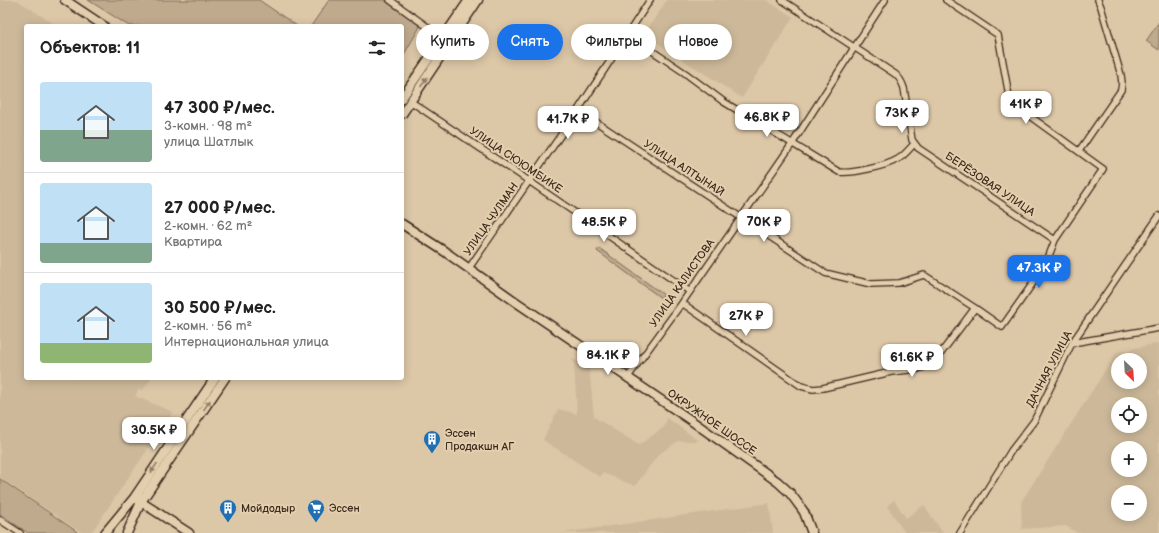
<!DOCTYPE html>
<html lang="ru">
<meta charset="utf-8">
<style>
body{margin:0;font-family:"Balsamiq Sans",sans-serif;background:#f2f2f2;color:#222;height:100vh;display:flex;flex-direction:column;font-size:15px;white-space:nowrap}
*{box-sizing:border-box;margin:0}
p{font-size:13px;color:#767676}
.icon{flex:none;width:22px;height:22px;fill:none;stroke:currentColor;stroke-width:2;stroke-linecap:round;stroke-linejoin:round}
.map{position:relative;flex:1;overflow:hidden}
.side{position:absolute;left:24px;top:24px;width:380px;height:356px;display:flex;flex-direction:column;background:#fff;border-radius:4px;box-shadow:0 2px 10px #0003}
.side>*{flex:none}
.hud{position:absolute;left:416px;top:24px;width:380px;height:36px;display:flex;gap:8px}
.needle{width:26px;rotate:155deg}
.controls{position:absolute;left:1111px;top:353px;display:grid;gap:8px}
.controls a{display:grid;place-items:center;width:36px;height:36px;border-radius:50%;background:#fff;box-shadow:0 2px 10px #0003;font-size:20px}
.price{position:absolute;translate:-50% -34px;padding:0 9px;border-radius:8px;background:#fff;color:#222;font-size:13px;line-height:26px;filter:drop-shadow(0 1px 2px #0008)}
.price::after{content:'';position:absolute;left:50%;top:24px;width:12px;height:9px;margin-left:-6px;background:inherit;clip-path:polygon(0 0,100% 0,50% 100%)}
.price.active{background:#1a73e8;color:#fff}
ul{padding:0;list-style:none}
li{display:flex;align-items:center;gap:12px;height:100px;padding:0 16px}
li+li{border-top:1px solid #e0e0e0}
li span{display:grid;place-items:center;flex:none;width:112px;height:80px;border-radius:4px;color:#555}
li>.icon{margin-inline-start:auto}
span .icon{width:48px;height:48px;fill:#fffc;stroke-width:1}
li b{font-size:17px}
h2{display:flex;justify-content:space-between;align-items:center;height:48px;padding:0 16px;font-size:17px}
.tag{padding:0 14px;border-radius:18px;background:#fff;box-shadow:0 2px 10px #0003;font-size:14px;line-height:36px}
.tag.active{background:#1a73e8;color:#fff}
.map>svg:first-child{display:block}
.built{fill:#cdb99a;fill-rule:evenodd}
.green{fill:#bfaa8e;stroke:#7d6a56}
.lines{fill:none;stroke-linecap:round;stroke-linejoin:round}
.street-casing{stroke:#3b2a1e;stroke-width:8}
.secondary-casing{stroke:#3b2a1e;stroke-width:11}
.street{stroke:#e3cead;stroke-width:5.5}
.secondary{stroke:#e3cead;stroke-width:8}
.oneway{fill:#8f7c66}
.labels{text-anchor:middle;dominant-baseline:central;stroke-width:4;stroke-linejoin:round;paint-order:stroke}
.street-label{font-size:11px;fill:#3b2a1e;stroke:#e3cead}
.poi-label{font-size:11px;fill:#3b2a1e;stroke:#e3cead;text-anchor:start}
</style>
<div class="map">
<svg width="1159" height="533" viewBox="0 0 1159 533">
<rect width="100%" height="100%" fill="#dcc7a7"/>
<filter id="ink" filterUnits="userSpaceOnUse"><feTurbulence type="fractalNoise" baseFrequency=".025" numOctaves="2"/><feDisplacementMap in="SourceGraphic" scale="8" xChannelSelector="R" yChannelSelector="G"/><feConvolveMatrix kernelMatrix="1 2 1 2 8 2 1 2 1" color-interpolation-filters="sRGB"/></filter>
<g filter="url(#ink)">
<!-- built -->
<path class="built" d="M0,0h17l40,26h-31v352h124l1,1 -9,12 -3,-2 -4,7 38,16 -82,121h-9l-82,-55z
M667,0h99l27,17 -51,81 -51,-33 -47,-31z
M1159,343v190h-82l-11,-7 -44,3 -1,-27 96,-150zM1118,360h22v22h-22zM1118,404h22v22h-22zM1118,448h22v22h-22zM1118,492h22v22h-22z
M572,359l17,6 5,52 45,28 25,-18 3,-9 32,23h-21l-20,14 -23,31 -32,-13 -3,4 -57,-37 15,-31 19,5 -3,-51z
M894,500l12,18 18,-13 19,28h-38l-18,-27z
M769,503l4,30h-211l7,-1z"/>
<!-- green -->
<path class="green" d="M88,0h171l38,26h-168z
M329,0h55l37,25 -19,33v-32h-91z
M1159,22v28l-13,-9z
M599,248l65,47 -3,3 -64,-47z
M0,479l79,54h-51l-28,-19z"/>
<g class="lines">
<!-- street casing -->
<g class="street-casing">
<path id="street" d="M390,0l53,38
M782,0l113,74c5,4 7,8 9,14l8,52 6,8 137,92
M627,34l58,39 39,29 115,70c12,2 48,-6 59,-13 6,-3 11,-10 16,-15
M410,101l119,80 160,110
M578,110l247,163 46,11 28,-1 25,-8 51,33
M1079,151l42,-61 1,-7 -1,-8 -20,-68 -3,-7
M469,268l109,-158 72,-110
M682,303l119,83 12,3 10,-1 68,-16 27,-3 8,-3 12,-9 37,-49 27,19 43,-61 10,-26 48,-71 -90,-65 -4,-8 -11,-61 -52,-35
M1072,343l87,-15
M628,377l54,-74 110,-159 93,-144
M0,520l20,13
M960,533l51,-82 23,-30 38,-78 87,-127"/>
</g>
<!-- secondary casing -->
<g class="secondary-casing">
<path id="secondary" d="M65,0l39,26
M402,98l67,-98
M402,114l76,-114
M402,224l42,27 72,51 173,117 71,50 18,13 12,11 6,8 8,11 8,21
M138,500l51,33
M105,533l29,-35 81,-120
M127,533l14,-31 84,-124"/>
</g>
<!-- street -->
<use href="#street" class="street"/>
<!-- secondary -->
<use href="#secondary" class="secondary"/>
</g>
<!-- one-way arrows -->
<defs><path id="oneway-solid" d="M-6-.8H1V-3.2L6.5 0L1 3.2V.8H-6Z"/></defs>
<g class="oneway">
<use href="#oneway-solid" transform="translate(424 82) rotate(-56)"/>
<use href="#oneway-solid" transform="translate(207 405) rotate(-56)"/>
<use href="#oneway-solid" transform="translate(154 468) rotate(124)"/>
</g>
</g>
<!-- icons -->
<defs>
<g id="building-pin" transform="scale(0.9)"><path d="M0 17L-7.5 6A9.5 9.5 0 1 1 7.5 6Z" fill="#1f6fb2" stroke="#e3cead"/><path d="M-4-6H4V6H1V3H-1V6H-4ZM-2.5-4.3h1.7v1.8h-1.7ZM.8-4.3h1.7v1.8H.8ZM-2.5-1h1.7V.8h-1.7ZM.8-1h1.7V.8H.8Z" fill="#fff"/></g>
<g id="supermarket-pin" transform="scale(0.9)"><path d="M0 17L-7.5 6A9.5 9.5 0 1 1 7.5 6Z" fill="#1f6fb2" stroke="#e3cead"/><path d="M-6-5.5h2.5l.6 2H6L4.5 2H-2.5L-4.4-4H-6ZM-1.5 3.2a1.3 1.3 0 1 0 .1 0ZM3 3.2a1.3 1.3 0 1 0 .1 0Z" fill="#fff"/></g>
</defs>
<g fill-rule="evenodd">
<use href="#building-pin" x="432" y="439"/>
<use href="#building-pin" x="228" y="508"/>
<use href="#supermarket-pin" x="316" y="508"/>
</g>
<g class="labels">
<!-- street labels -->
<g class="street-label">
<text transform="translate(516 160) rotate(34)">УЛИЦА СЮЮМБИКЕ</text>
<text transform="translate(684 168) rotate(33)">УЛИЦА АЛТЫНАЙ</text>
<text transform="translate(990 184) rotate(34)">БЕРЁЗОВАЯ УЛИЦА</text>
<text transform="translate(491 219) rotate(-55)">УЛИЦА ЧУЛМАН</text>
<text transform="translate(682 283) rotate(-55)">УЛИЦА КАЛИСТОВА</text>
<text transform="translate(1049 369) rotate(-62)">ДАЧНАЯ УЛИЦА</text>
<text transform="translate(712 422) rotate(35)">ОКРУЖНОЕ ШОССЕ</text>
</g>
<!-- poi labels -->
<g class="poi-label">
<text x="445" y="433">Эссен<tspan x="445" dy="13">Продакшн АГ</tspan></text>
<text x="241" y="508">Мойдодыр</text>
<text x="329" y="508">Эссен</text>
</g>
</g>
</svg>
<div class="controls">
<a><svg class="needle" viewBox="-14 -14 28 28"><path d="M0-13l5 13h-10z" fill="#e53935"/><path d="M0 13l5-13h-10z" fill="#767676"/></svg></a>
<a><svg class="icon" aria-label="locate" viewBox="0 0 24 24"><circle cx="12" cy="12" r="6"/><path d="M12 2v4M12 18v4M2 12h4M18 12h4"/></svg></a>
<a>+</a>
<a>−</a>
</div>
<b class="price" style="left:1026px;top:125px">41K ₽</b>
<b class="price" style="left:902px;top:134px">73K ₽</b>
<b class="price" style="left:767px;top:138px">46.8K ₽</b>
<b class="price" style="left:568px;top:140px">41.7K ₽</b>
<b class="price" style="left:604px;top:243px">48.5K ₽</b>
<b class="price" style="left:764px;top:243px">70K ₽</b>
<b class="price active" style="left:1039px;top:289px">47.3K ₽</b>
<b class="price" style="left:746px;top:337px">27K ₽</b>
<b class="price" style="left:608px;top:376px">84.1K ₽</b>
<b class="price" style="left:912px;top:378px">61.6K ₽</b>
<b class="price" style="left:154px;top:451px">30.5K ₽</b>
<div class="hud">
<a class="tag">Купить</a>
<a class="tag active">Снять</a>
<a class="tag">Фильтры</a>
<a class="tag">Новое</a>
</div>
<section class="side">
<h2>Объектов: 11<svg class="icon" aria-label="filters" viewBox="0 0 24 24"><path d="M4 7h16M4 17h16"/><circle cx="9" cy="7" r="2"/><circle cx="15" cy="17" r="2"/></svg></h2>
<ul>
<li><span style="background:linear-gradient(#bfe0f5 60%,#7fa58c 0)"><svg class="icon" aria-label="home" viewBox="0 0 24 24"><path d="M3 11l9-7 9 7M6 9v11h12V9"/></svg></span><div><b>47 300 ₽/мес.</b><p>3-комн. · 98 m²</p><p>улица Шатлык</p></div></li>
<li><span style="background:linear-gradient(#bfe0f5 75%,#7fa58c 0)"><svg class="icon" aria-label="home" viewBox="0 0 24 24"><path d="M3 11l9-7 9 7M6 9v11h12V9"/></svg></span><div><b>27 000 ₽/мес.</b><p>2-комн. · 62 m²</p><p>Квартира</p></div></li>
<li><span style="background:linear-gradient(#bfe0f5 75%,#8fb573 0)"><svg class="icon" aria-label="home" viewBox="0 0 24 24"><path d="M3 11l9-7 9 7M6 9v11h12V9"/></svg></span><div><b>30 500 ₽/мес.</b><p>2-комн. · 56 m²</p><p>Интернациональная улица</p></div></li>
</ul>
</section>
</div>
